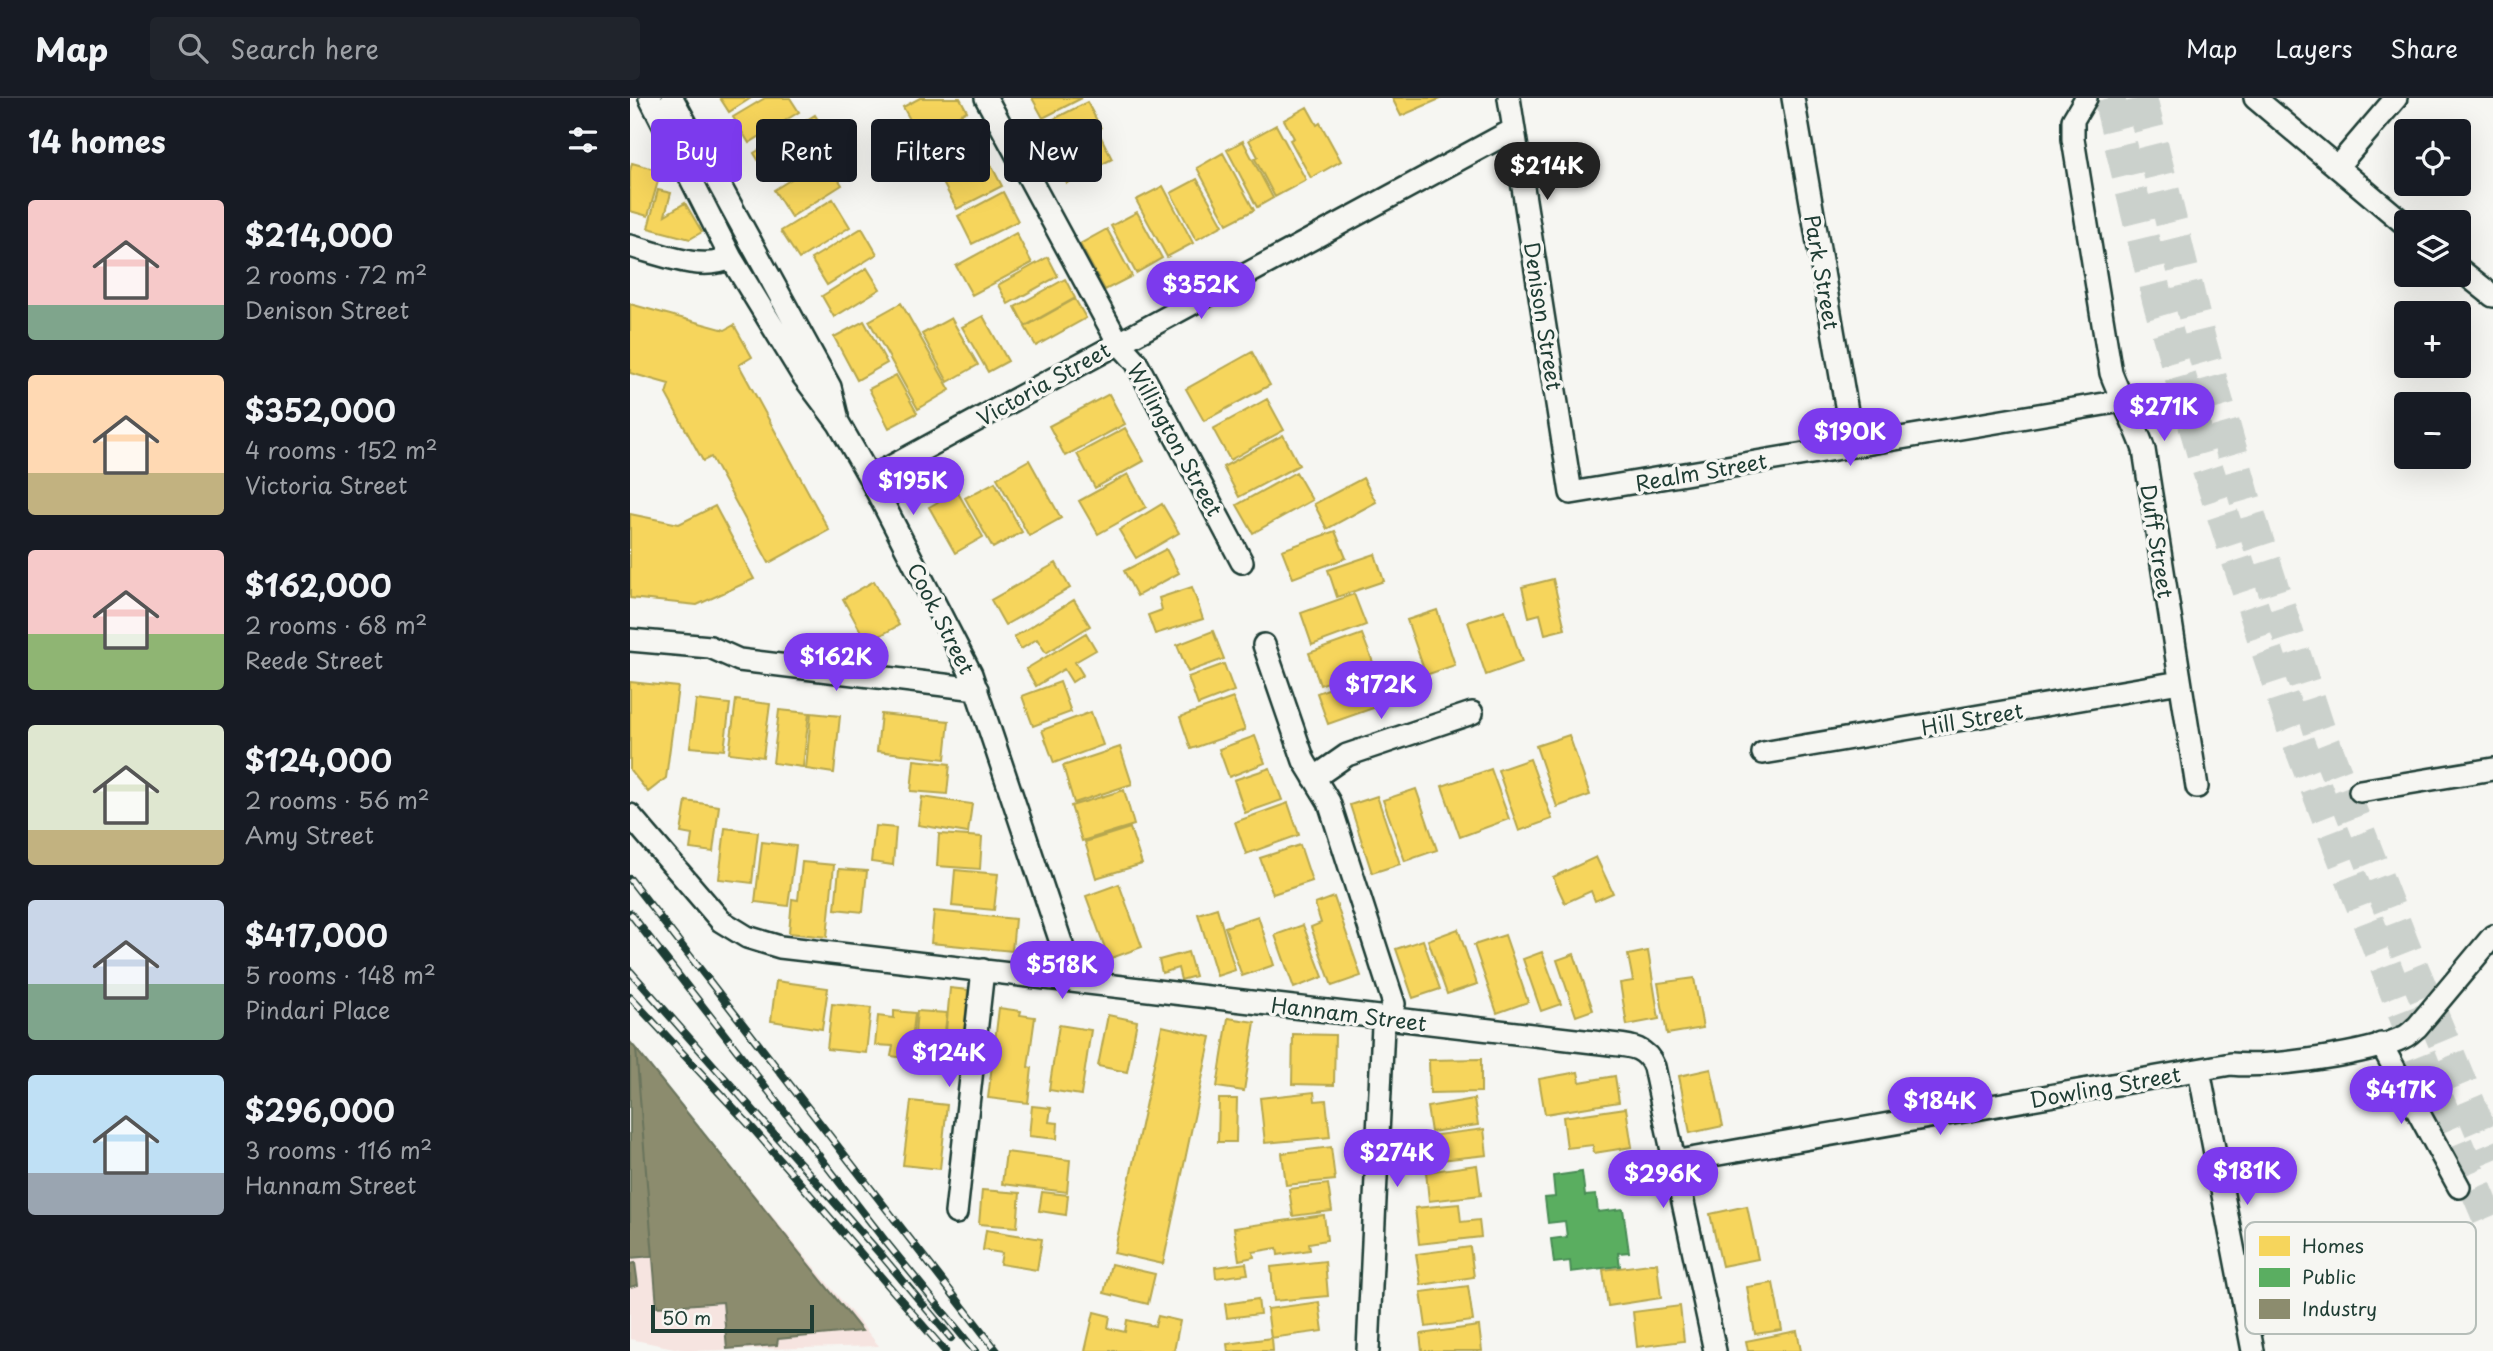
<!DOCTYPE html>
<meta charset="utf-8">
<style>
body{margin:0;font-family:"Playpen Sans",sans-serif;background:#20242c;color:#f1f3f6;height:100vh;display:flex;flex-direction:column;font-size:26px;white-space:nowrap}
*{box-sizing:border-box;margin:0}
p{font-size:23px;color:#9ea1a6}
.icon{flex:none;width:38px;height:38px;fill:none;stroke:currentColor;stroke-width:2;stroke-linecap:round;stroke-linejoin:round}
.map{position:relative;flex:1;overflow:hidden}
.details{display:flex;flex-direction:column;background:#171b24;width:630px}
.details>*{flex:none}
.hud{position:absolute;left:21px;top:21px;width:665px;height:63px;display:flex;gap:14px}
.controls{position:absolute;left:1764px;top:21px;display:grid;gap:14px}
.controls a{display:grid;place-items:center;width:77px;height:77px;border-radius:7px;background:#171b24;box-shadow:0 7px 28px #0002;font-size:35px}
.scale{position:absolute;left:21px;bottom:18px;width:163px;box-sizing:border-box;padding-left:7px;border:4px solid #1f3d34;border-top:0;font-size:19px;line-height:24px;white-space:nowrap;color:#1f3d34;-webkit-text-stroke:5px #f6f6f2;paint-order:stroke}
.price{position:absolute;translate:-50% -60px;padding:0 16px;border-radius:24px;background:#7c3aed;color:#fff;font-size:23px;line-height:46px;filter:drop-shadow(0 2px 4px #0008)}
.price::after{content:'';position:absolute;left:50%;top:42px;width:21px;height:16px;margin-left:-10px;background:inherit;clip-path:polygon(0 0,100% 0,50% 100%)}
.price.current{background:#222;color:#fff}
ul{padding:0;list-style:none}
li{display:flex;align-items:center;gap:21px;height:175px;padding:0 28px}
li span{display:grid;place-items:center;flex:none;width:196px;height:140px;border-radius:7px;color:#555}
li>.icon{margin-inline-start:auto}
span .icon{width:84px;height:84px;fill:#fffc;stroke-width:1}
li b{font-size:30px}
h2{display:flex;justify-content:space-between;align-items:center;height:84px;padding:0 28px;font-size:30px}
.tag{padding:0 24px;border-radius:7px;background:#171b24;box-shadow:0 7px 28px #0002;font-size:24px;line-height:63px}
.tag.current{background:#7c3aed;color:#fff}
header{display:flex;align-items:center;gap:42px;box-sizing:border-box;height:98px;padding:0 35px;background:#171b24;border-bottom:2px solid #363941}
header strong{font-size:33px}
nav{display:flex;gap:38px;margin-inline-start:auto;font-size:24px}
.search{width:490px;height:63px;background:#20242c;display:flex;align-items:center;gap:18px;box-sizing:border-box;padding:0 24px;border-radius:7px;color:#9ea1a6;font-size:26px}
main{display:flex;flex:1;min-height:0}
.map>svg:first-child{display:block}
.built{fill:#f6e4e0}
.homes{fill:#f6d55c;stroke:#b6a750;stroke-width:2}
.public{fill:#5aae61;stroke:#488c54;stroke-width:2}
.industry{fill:#8c8c6e;stroke:#6b745d;stroke-width:2}
.lines{fill:none;stroke-linecap:round;stroke-linejoin:round}
.highway-tunnel{stroke:#cbd1cc;stroke-width:32;stroke-dasharray:32 16;stroke-linecap:butt}
.minor-casing{stroke:#1f3d34;stroke-width:26}
.minor{stroke:#f6f6f2;stroke-width:21}
.rail-casing{stroke:#1f3d34;stroke-width:8}
.rail{stroke:#f6f6f2;stroke-width:5;stroke-dasharray:16;stroke-linecap:butt}
.labels{text-anchor:middle;dominant-baseline:central;stroke-width:7;stroke-linejoin:round;paint-order:stroke}
.street-label{font-size:21px;fill:#1f3d34;stroke:#f6f6f2}
.key{fill:#f6f6f2;stroke:#b6beb9;stroke-width:2}
.key-label{font-size:19px;fill:#1f3d34}
</style>
<header>
<strong>Map</strong>
<div class="search"><svg class="icon" aria-label="search" viewBox="0 0 24 24"><circle cx="10" cy="10" r="6"/><path d="M15 15l6 6"/></svg>Search here</div>
<nav><a>Map</a><a>Layers</a><a>Share</a></nav>
</header>
<main>
<section class="details">
<h2>14 homes<svg class="icon" aria-label="filters" viewBox="0 0 24 24"><path d="M4 7h16M4 17h16"/><circle cx="9" cy="7" r="2"/><circle cx="15" cy="17" r="2"/></svg></h2>
<ul>
<li><span style="background:linear-gradient(#f6c9c9 75%,#7fa58c 0)"><svg class="icon" aria-label="home" viewBox="0 0 24 24"><path d="M3 11l9-7 9 7M6 9v11h12V9"/></svg></span><div><b>$214,000</b><p>2 rooms · 72 m²</p><p>Denison Street</p></div></li>
<li><span style="background:linear-gradient(#ffd9b3 70%,#c2b280 0)"><svg class="icon" aria-label="home" viewBox="0 0 24 24"><path d="M3 11l9-7 9 7M6 9v11h12V9"/></svg></span><div><b>$352,000</b><p>4 rooms · 152 m²</p><p>Victoria Street</p></div></li>
<li><span style="background:linear-gradient(#f6c9c9 60%,#8fb573 0)"><svg class="icon" aria-label="home" viewBox="0 0 24 24"><path d="M3 11l9-7 9 7M6 9v11h12V9"/></svg></span><div><b>$162,000</b><p>2 rooms · 68 m²</p><p>Reede Street</p></div></li>
<li><span style="background:linear-gradient(#dfe7d0 75%,#c2b280 0)"><svg class="icon" aria-label="home" viewBox="0 0 24 24"><path d="M3 11l9-7 9 7M6 9v11h12V9"/></svg></span><div><b>$124,000</b><p>2 rooms · 56 m²</p><p>Amy Street</p></div></li>
<li><span style="background:linear-gradient(#c9d6e8 60%,#7fa58c 0)"><svg class="icon" aria-label="home" viewBox="0 0 24 24"><path d="M3 11l9-7 9 7M6 9v11h12V9"/></svg></span><div><b>$417,000</b><p>5 rooms · 148 m²</p><p>Pindari Place</p></div></li>
<li><span style="background:linear-gradient(#bfe0f5 70%,#9aa5b1 0)"><svg class="icon" aria-label="home" viewBox="0 0 24 24"><path d="M3 11l9-7 9 7M6 9v11h12V9"/></svg></span><div><b>$296,000</b><p>3 rooms · 116 m²</p><p>Hannam Street</p></div></li>
</ul>
</section>
<div class="map">
<svg width="1863" height="1253" viewBox="0 0 1863 1253">
<rect width="100%" height="100%" fill="#f6f6f2"/>
<filter id="ink" filterUnits="userSpaceOnUse"><feTurbulence type="fractalNoise" baseFrequency=".0143" numOctaves="2"/><feDisplacementMap in="SourceGraphic" scale="14" xChannelSelector="R" yChannelSelector="G"/><feConvolveMatrix kernelMatrix="1 2 1 2 8 2 1 2 1" color-interpolation-filters="sRGB"/></filter>
<g filter="url(#ink)">
<!-- built -->
<path class="built" d="M0,945l249,303 -190,5 -59,-12z"/>
<!-- homes -->
<path class="homes" d="M90,0h31l-22,14z
M135,0h25l9,14 -50,31 -16,-26z
M290,0h40l7,13 -48,25 -16,-29z
M402,0h50l-39,20z
M762,0h50l-41,18z
M457,4l14,26 -45,24 -14,-27z
M677,9l10,18 3,-2 21,38 -30,17 -21,-38 4,-2 -10,-18z
M185,17l16,26 -39,24 -7,-11 -22,14 -9,-15z
M335,21l14,26 -45,24 -13,-27z
M646,27l30,55 -31,17 -20,-38 3,-2 -9,-17z
M469,35l13,26 -45,24 -14,-26z
M613,43l30,57 -16,9 -30,-57z
M593,55l31,57 -27,14 -30,-56z
M195,60l17,27 -51,32 -17,-27z
M358,61l14,27 -45,23 -14,-26z
M2,65l29,8 -13,45 -18,-5v-40z
M567,81l26,46 -27,15 -25,-47z
M533,88l30,57 -26,14 -31,-57z
M28,92l13,3 -6,22 20,-12 17,29 -12,7 -42,-11z
M373,94l15,29 -46,23 -14,-28z
M203,101l17,28 -51,32 -18,-28z
M507,114l25,46 -26,15 -25,-47z
M232,130l15,26 -50,31 -16,-26z
M477,131l25,47 -27,14 -25,-46z
M386,135l16,30 -60,32 -16,-29z
M418,159l10,19 -50,28 -10,-19z
M237,170l13,21 -46,28 -12,-21z
M435,181l10,19 -50,28 -10,-19z
M445,201l11,19 -50,28 -11,-19z
M271,205l49,87 -32,19 -49,-88z
M0,206l95,26 9,-5 18,32 -13,8 90,165 -60,33 -58,-106 -8,4 -37,-67 3,-10 -39,-11z
M353,218l25,45 -20,11 -26,-45z
M321,220l27,47 -30,17 -26,-48z
M234,223l23,42 -30,17 -23,-43z
M622,254l18,33 -66,36 -18,-32z
M266,277l21,38 -28,15 -20,-39z
M479,296l16,30 -60,32 -16,-30z
M637,301l17,31 -54,30 -17,-31z
M495,330l19,33 -49,27 -18,-34z
M653,337l16,30 -60,32 -16,-30z
M399,362l32,58 -32,18 -32,-58z
M666,374l16,28 -59,33 -16,-28z
M498,376l18,33 -48,27 -19,-33z
M733,380l13,24 -49,27 -13,-25z
M365,384l27,50 -29,16 -28,-50z
M327,393l26,46 -28,16 -26,-46z
M532,406l17,29 -43,25 -17,-28z
M85,408l39,73 -57,26 -67,-7v-84l49,10z
M705,433l11,27 -53,20 -11,-28z
M536,451l13,24 -42,23 -13,-25z
M745,456l9,27 -47,16 -9,-27z
M426,465l14,25 -65,37 -14,-25z
M923,481l12,50 -20,5 -5,-20 -11,3 -7,-30z
M244,483l25,44 -32,18 -24,-44z
M562,489l11,32 -48,15 -7,-19 14,-5 -3,-12z
M724,496l12,31 -54,20 -11,-32z
M444,502l16,26 -44,27 -9,-14 -16,10 -7,-12z
M807,512l18,55 -29,10 -19,-55z
M875,512l17,52 -36,13 -18,-53z
M583,533l11,28 -36,13 -11,-27z
M456,535l10,17 -21,12 8,13 -11,7 -8,-13 -28,17 -10,-17z
M732,536l12,31 -54,20 -11,-32z
M594,566l10,27 -36,14 -10,-28z
M740,575l12,32 -54,19 -11,-31z
M0,584l48,5 -12,91 -18,14 -18,-22z
M430,584l11,30 -38,14 -11,-30z
M603,600l12,32 -54,19 -11,-32z
M66,602l34,4 -6,46 -34,-3z
M106,602l34,4 -7,53 -34,-4z
M149,612l30,3 -6,54 -30,-4z
M461,614l12,33 -49,18 -12,-33z
M181,615l29,3 -6,57 -28,-4z
M251,616l68,7 -4,38 -68,-8z
M939,637l21,60 -33,12 -21,-61z
M625,638l10,27 -36,14 -10,-28z
M490,649l12,37 -58,19 -11,-37z
M900,661l22,60 -33,12 -21,-61z
M284,662l36,4 -3,30 -36,-3z
M640,670l12,32 -37,13 -11,-33z
M861,671l18,50 -49,18 -18,-51z
M786,691l21,61 -32,11 -22,-61z
M494,692l10,35 -52,16 -11,-35z
M747,698l23,68 -28,9 -22,-68z
M292,699l50,7 -4,29 -50,-8z
M56,703l33,5 -6,46 -23,-3 2,-14 -11,-2z
M658,705l11,32 -53,19 -11,-32z
M245,728l21,2 -3,37 -22,-3z
M95,730l33,4 -6,51 -33,-4z
M500,730l12,36 -46,14 -11,-36z
M309,736l43,3 -2,32 -43,-3z
M132,744l34,4 -8,60 -33,-4z
M670,747l12,36 -39,13 -13,-36z
M966,759l17,36 -18,8 -4,-10 -26,12 -12,-26z
M172,764l32,3 -7,72 -38,-4 3,-34 6,1z
M209,771l28,2 -4,41 -28,-3z
M325,772l43,4 -4,36 -42,-4z
M489,786l23,63 -33,12 -23,-63z
M704,799l27,79 -29,10 -21,-59 10,-4 -6,-19z
M587,810l18,62 -18,6 -19,-62z
M304,813l81,8 -3,32 -81,-8z
M628,818l16,49 -32,11 -17,-49z
M673,827l20,52 -29,11 -19,-53z
M828,831l19,55 -30,10 -19,-54z
M875,837l23,67 -31,11 -23,-68z
M793,842l17,49 -27,9 -17,-49z
M1018,853l11,68 -32,6 -7,-42 13,-2 -5,-26z
M558,854l7,24 -14,4 -3,-12 -16,5 -3,-13z
M912,854l19,52 -20,7 -18,-52z
M944,856l19,56 -17,6 -19,-56z
M1064,880l9,50 -36,6 -9,-51z
M146,883l52,7 -6,41 -51,-8z
M320,890l18,2 -5,53 -18,-1z
M202,906l39,4 -5,45 -39,-4z
M369,910l22,3 -1,4 15,2 -7,50 4,1 -4,35 -40,-5z
M264,913l21,2 -5,46 -19,-3 2,-10 -18,-1 3,-29 16,2z
M287,913l30,2 -5,46 -29,-2z
M478,917l29,6 -10,51 -29,-6z
M598,920l27,4 -11,69 -27,-4z
M429,927l32,5 -10,65 -32,-5z
M532,928l49,11 -48,227 -49,-11z
M663,936l42,1 -1,50 -42,-1z
M851,961v33l-51,1 -1,-33z
M1081,971l12,57 -33,7 -11,-57z
M948,974l2,10 35,-6 4,26 -74,12 -6,-35z
M684,994l1,9 11,-1 4,37 -65,6 -5,-45z
M589,1001h18l-1,43h-18z
M844,1001l4,26 -47,7 -4,-25z
M281,1003l36,4 -7,64 -37,-4z
M402,1008l19,2 -2,14 9,1 -1,16 -28,-3z
M996,1010l6,39 -38,6 -1,-8 -26,3 -4,-31z
M854,1031l3,26 -56,6 -3,-25z
M701,1049l4,33 -49,5 -4,-32z
M376,1054l64,8 -3,32 -65,-8z
M847,1067l4,30 -52,6 -3,-29z
M698,1086l4,27 -39,5 -4,-27z
M352,1092l38,3 -3,34 -38,-3z
M412,1094l26,3 -2,20 -27,-4z
M829,1106l2,18 18,-2 2,17 -62,7 -4,-36z
M1117,1108l11,53 -36,7 -12,-52z
M694,1117l3,25 -18,3 1,7 -32,5 -1,-7 -24,4 1,5 -15,3 -5,-32z
M356,1132l56,9 -5,31 -37,-6 2,-11 -19,-3z
M840,1149l4,30 -53,8 -5,-31z
M695,1163l3,35 -54,5 -3,-34z
M616,1165l2,11 -32,4 -1,-11z
M1027,1165l4,35 -53,8 -5,-36z
M481,1166l44,10 -7,30 -44,-11z
M1143,1185l9,47 -27,4 -8,-47z
M838,1188l5,35 -47,6 -5,-35z
M628,1201l2,15 -33,4 -2,-14z
M689,1204l4,29 -52,7 -4,-29z
M1050,1208l4,35 -47,6 -4,-35z
M464,1214l16,4 -2,12 17,4 2,-12 28,6 3,-10 22,5 -6,30h-89z
M849,1228l3,25h-60l-2,-17z
M1167,1233l4,20h-53l-2,-10z
M642,1240l1,13h-45l-1,-7z"/>
<!-- public -->
<path class="public" d="M952,1074l3,24 11,-1 2,17 25,-3 6,43 -11,1 2,13 -49,6 -1,-11 -16,2 -3,-24 16,-2 -2,-16 -17,2 -3,-25 10,-1 -2,-21z"/>
<!-- industry -->
<path class="industry" d="M0,944l6,7 17,207 -23,2z
M6,951l226,282 -84,8 -1,6 -50,4 -4,-47 -66,5z
M5,1165l3,22 -8,2v-23z"/>
<g class="lines">
<!-- highway-tunnel -->
<path class="highway-tunnel" d="M1479,0l49,202 45,155 89,271 139,357 62,146
M1511,0l59,242 51,180 68,209 88,225 86,206"/>
<!-- minor casing -->
<g class="minor-casing">
<path id="minor" d="M20,0l81,160 72,118 36,48 31,54 101,196 103,307
M42,0l158,289 7,29
M356,0l132,244 18,20 106,200
M879,0l62,395 551,-92
M1163,0l60,348
M1456,0l-13,22v19l38,234c10,27 24,50 33,77l53,337
M1625,0l151,127
M1707,69l59,-69
M0,148c30,8 71,26 101,12
M1829,171l34,27
M240,380l643,-348
M0,542l80,7 29,13 238,29
M634,547l40,116 25,41 65,202 -11,22 -15,325
M1133,655l417,-71
M684,680l33,-23 125,-42
M1730,693l133,-22
M0,717l91,106 26,16 33,10 830,97c19,2 36,2 44,23l61,284
M1751,946l78,143
M1569,972l54,281
M1043,1064l558,-98c38,4 139,-10 173,-27 5,-2 9,-7 13,-10l76,-91
M326,1115l27,-243"/>
</g>
<!-- minor -->
<use href="#minor" class="minor"/>
<!-- rail casing -->
<g class="rail-casing">
<path id="rail" d="M0,781l367,472
M0,815l256,329 89,109
M0,873l253,286 68,81
M0,899l125,134 190,220"/>
</g>
<!-- rail -->
<use href="#rail" class="rail"/>
</g>
</g>
<g class="labels">
<!-- street labels -->
<g class="street-label">
<text transform="translate(1193 174) rotate(80)">Park Street</text>
<text transform="translate(914 218) rotate(81)">Denison Street</text>
<text transform="translate(413 285) rotate(-29)">Victoria Street</text>
<text transform="translate(546 341) rotate(61)">Willington Street</text>
<text transform="translate(1071 373) rotate(-10)">Realm Street</text>
<text transform="translate(1528 443) rotate(81)">Duff Street</text>
<text transform="translate(312 520) rotate(63)">Cook Street</text>
<text transform="translate(1342 620) rotate(-10)">Hill Street</text>
<text transform="translate(719 915) rotate(7)">Hannam Street</text>
<text transform="translate(1475 988) rotate(-10)">Dowling Street</text>
</g>
</g>
<!-- legend -->
<rect x="1615" y="1124" width="231" height="112" rx="10" class="key"/>
<rect x="1629" y="1138" width="31" height="20" fill="#f6d55c"/>
<rect x="1629" y="1170" width="31" height="19" fill="#5aae61"/>
<rect x="1629" y="1201" width="31" height="20" fill="#8c8c6e"/>
<g class="key-label">
<text x="1672" y="1155">Homes</text>
<text x="1672" y="1186">Public</text>
<text x="1672" y="1218">Industry</text>
</g>
</svg>
<div class="controls">
<a><svg class="icon" aria-label="locate" viewBox="0 0 24 24"><circle cx="12" cy="12" r="6"/><path d="M12 2v4M12 18v4M2 12h4M18 12h4"/></svg></a>
<a><svg class="icon" aria-label="layers" viewBox="0 0 24 24"><path d="M12 4l9 5-9 5-9-5zM3 14l9 5 9-5"/></svg></a>
<a>+</a>
<a>−</a>
</div>
<div class="scale">50 m</div>
<b class="price current" style="left:917px;top:104px">$214K</b>
<b class="price" style="left:571px;top:223px">$352K</b>
<b class="price" style="left:1534px;top:345px">$271K</b>
<b class="price" style="left:1220px;top:370px">$190K</b>
<b class="price" style="left:283px;top:419px">$195K</b>
<b class="price" style="left:206px;top:595px">$162K</b>
<b class="price" style="left:751px;top:623px">$172K</b>
<b class="price" style="left:432px;top:903px">$518K</b>
<b class="price" style="left:319px;top:991px">$124K</b>
<b class="price" style="left:1771px;top:1028px">$417K</b>
<b class="price" style="left:1310px;top:1039px">$184K</b>
<b class="price" style="left:767px;top:1091px">$274K</b>
<b class="price" style="left:1617px;top:1109px">$181K</b>
<b class="price" style="left:1033px;top:1112px">$296K</b>
<div class="hud">
<a class="tag current">Buy</a>
<a class="tag">Rent</a>
<a class="tag">Filters</a>
<a class="tag">New</a>
</div>
</div>
</main>
